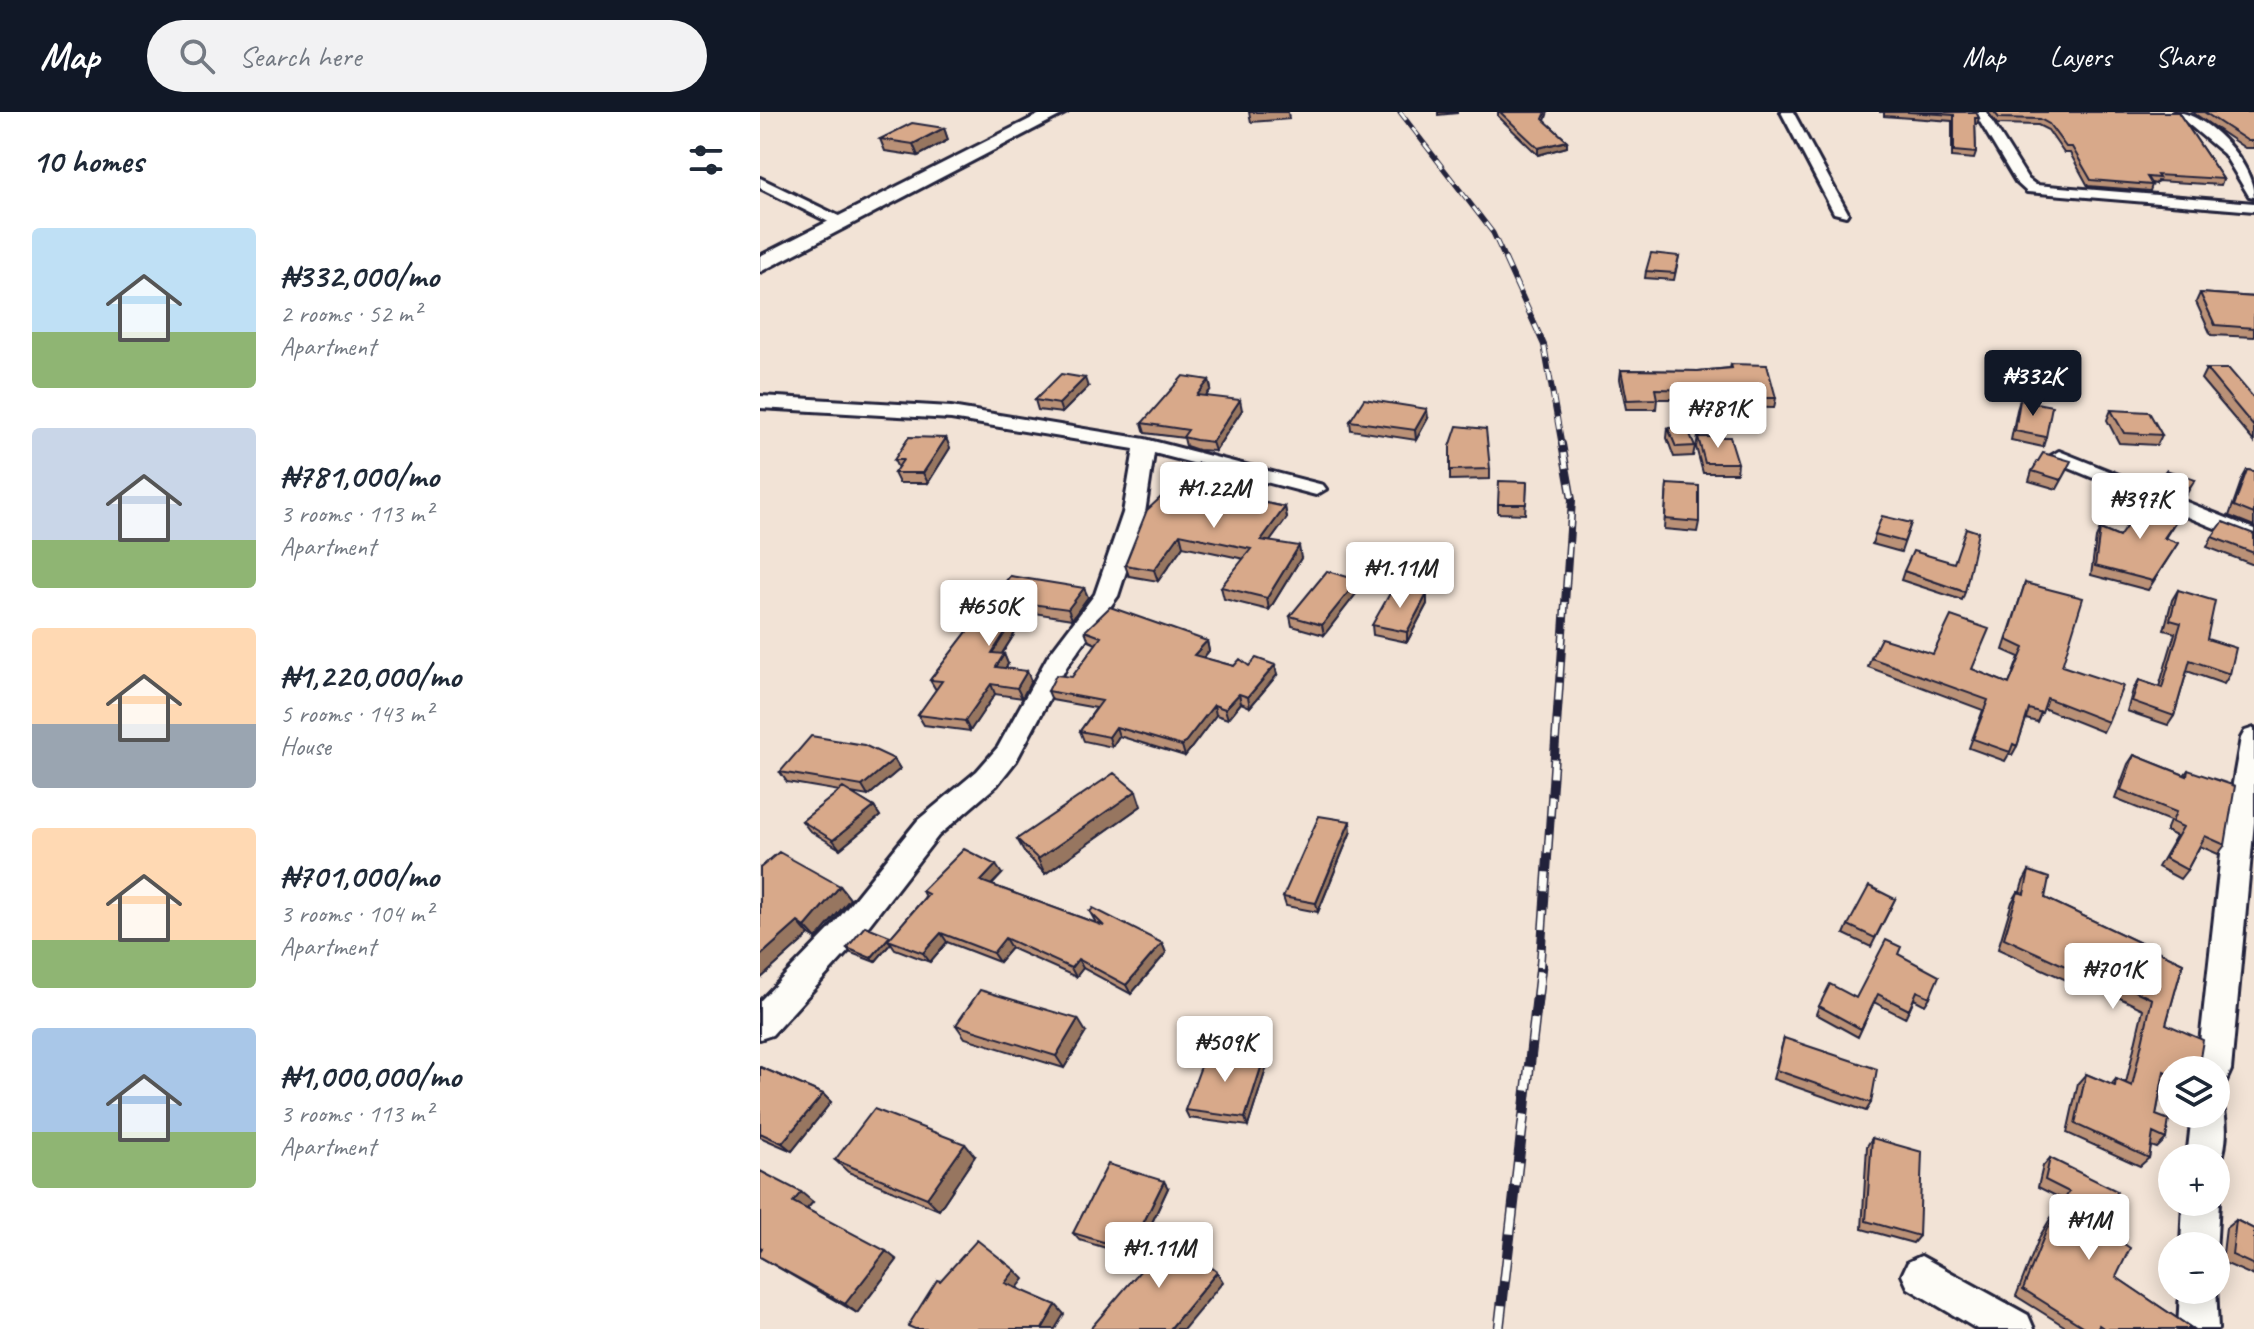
<!DOCTYPE html>
<meta charset="utf-8">
<style>
body{margin:0;font-family:Caveat,sans-serif;background:#f2f2f3;color:#1f2937;height:100vh;display:flex;flex-direction:column;font-size:30px;white-space:nowrap}
*{box-sizing:border-box;margin:0}
p{font-size:26px;color:#747a83}
.icon{flex:none;width:44px;height:44px;fill:none;stroke:currentColor;stroke-width:2;stroke-linecap:round;stroke-linejoin:round}
.map{position:relative;flex:1;overflow:hidden}
.panel{display:flex;flex-direction:column;background:#fff;width:760px}
.panel>*{flex:none}
.buttons{position:absolute;left:1398px;top:944px;display:grid;gap:16px}
.buttons a{display:grid;place-items:center;width:72px;height:72px;border-radius:50%;background:#fff;box-shadow:0 4px 20px #0003;font-size:40px}
.price{position:absolute;translate:-50% -68px;padding:0 18px;border-radius:8px;background:#fff;color:#222;font-size:26px;line-height:52px;filter:drop-shadow(0 2px 4px #0008)}
.price::after{content:'';position:absolute;left:50%;top:48px;width:24px;height:18px;margin-left:-12px;background:inherit;clip-path:polygon(0 0,100% 0,50% 100%)}
.price.on{background:#111827;color:#fff}
ul{padding:0;list-style:none}
li{display:flex;align-items:center;gap:24px;height:200px;padding:0 32px}
li span{display:grid;place-items:center;flex:none;width:224px;height:160px;border-radius:8px;color:#555}
li>.icon{margin-inline-start:auto}
span .icon{width:96px;height:96px;fill:#fffc;stroke-width:1}
li b{font-size:34px}
h2{display:flex;justify-content:space-between;align-items:center;height:96px;padding:0 32px;font-size:34px}
header{display:flex;align-items:center;gap:48px;box-sizing:border-box;height:112px;padding:0 40px;background:#111827;color:#fff}
header strong{font-size:38px}
nav{display:flex;gap:44px;margin-inline-start:auto;font-size:28px}
.search{width:560px;height:72px;background:#f2f2f3;display:flex;align-items:center;gap:20px;box-sizing:border-box;padding:0 28px;border-radius:44px;color:#747a83;font-size:30px}
main{display:flex;flex:1;min-height:0}
.map>svg:first-child{display:block}
.lines{fill:none;stroke-linecap:round;stroke-linejoin:round}
.street-casing{stroke:#22223b;stroke-width:6}
.secondary-casing{stroke:#22223b;stroke-width:6}
.street{fill:#fdfcf7;fill-rule:evenodd}
.secondary{fill:#fdfcf7;fill-rule:evenodd}
.rail-far4-casing{stroke:#22223b;stroke-width:5}
.rail-far3-casing{stroke:#22223b;stroke-width:6}
.rail-far2-casing{stroke:#22223b;stroke-width:8}
.rail-far1-casing{stroke:#22223b;stroke-width:9}
.rail-casing{stroke:#22223b;stroke-width:11}
.rail-far4{stroke:#fdfcf7;stroke-width:3;stroke-dasharray:10;stroke-linecap:butt}
.rail-far3{stroke:#fdfcf7;stroke-width:4;stroke-dasharray:12;stroke-linecap:butt}
.rail-far2{stroke:#fdfcf7;stroke-width:5;stroke-dasharray:15;stroke-linecap:butt}
.rail-far1{stroke:#fdfcf7;stroke-width:6;stroke-dasharray:19;stroke-linecap:butt}
.rail{stroke:#fdfcf7;stroke-width:8;stroke-dasharray:24;stroke-linecap:butt}
.wall{fill:#ba9177;stroke:#22223b;stroke-width:2}
.shaded-wall{fill:#977661;stroke:#22223b;stroke-width:2}
.building{fill:#d8a98a;stroke:#22223b;stroke-width:2}
</style>
<header>
<strong>Map</strong>
<div class="search"><svg class="icon" aria-label="search" viewBox="0 0 24 24"><circle cx="10" cy="10" r="6"/><path d="M15 15l6 6"/></svg>Search here</div>
<nav><a>Map</a><a>Layers</a><a>Share</a></nav>
</header>
<main>
<section class="panel">
<h2>10 homes<svg class="icon" aria-label="filters" viewBox="0 0 24 24"><path d="M4 7h16M4 17h16"/><circle cx="9" cy="7" r="2"/><circle cx="15" cy="17" r="2"/></svg></h2>
<ul>
<li><span style="background:linear-gradient(#bfe0f5 65%,#8fb573 0)"><svg class="icon" aria-label="home" viewBox="0 0 24 24"><path d="M3 11l9-7 9 7M6 9v11h12V9"/></svg></span><div><b>₦332,000/mo</b><p>2 rooms · 52 m²</p><p>Apartment</p></div></li>
<li><span style="background:linear-gradient(#c9d6e8 70%,#8fb573 0)"><svg class="icon" aria-label="home" viewBox="0 0 24 24"><path d="M3 11l9-7 9 7M6 9v11h12V9"/></svg></span><div><b>₦781,000/mo</b><p>3 rooms · 113 m²</p><p>Apartment</p></div></li>
<li><span style="background:linear-gradient(#ffd9b3 60%,#9aa5b1 0)"><svg class="icon" aria-label="home" viewBox="0 0 24 24"><path d="M3 11l9-7 9 7M6 9v11h12V9"/></svg></span><div><b>₦1,220,000/mo</b><p>5 rooms · 143 m²</p><p>House</p></div></li>
<li><span style="background:linear-gradient(#ffd9b3 70%,#8fb573 0)"><svg class="icon" aria-label="home" viewBox="0 0 24 24"><path d="M3 11l9-7 9 7M6 9v11h12V9"/></svg></span><div><b>₦701,000/mo</b><p>3 rooms · 104 m²</p><p>Apartment</p></div></li>
<li><span style="background:linear-gradient(#a9c7e8 65%,#8fb573 0)"><svg class="icon" aria-label="home" viewBox="0 0 24 24"><path d="M3 11l9-7 9 7M6 9v11h12V9"/></svg></span><div><b>₦1,000,000/mo</b><p>3 rooms · 113 m²</p><p>Apartment</p></div></li>
</ul>
</section>
<div class="map">
<svg width="1494" height="1217" viewBox="0 0 1494 1217">
<rect width="100%" height="100%" fill="#f2e3d6"/>
<filter id="ink" filterUnits="userSpaceOnUse"><feTurbulence type="fractalNoise" baseFrequency=".0125" numOctaves="2"/><feDisplacementMap in="SourceGraphic" scale="16" xChannelSelector="R" yChannelSelector="G"/><feConvolveMatrix kernelMatrix="1 2 1 2 8 2 1 2 1" color-interpolation-filters="sRGB"/></filter>
<g filter="url(#ink)">
<g class="lines">
<!-- street casing -->
<g class="street-casing">
<path id="street" d="M1021,0h12l55,101 -2,3 -12,-3z
M1214,0h12l42,67 8,6 218,18v8l-227,-19 -11,-10z
M1414,0c33,0 80,52 80,85l-5,-1 -25,-42z
M0,66l89,43 3,3 -13,3 -79,-39z
M0,284l191,11 194,32 178,46 3,4 -10,6 -162,-42 -9,60 -27,83 -51,70 -51,95 -19,24 -59,51 -86,111 -80,88 -12,4v-38l70,-72 88,-109 59,-49 21,-24 50,-91 47,-62 28,-81 11,-64 -183,-30 -191,-11z
M1299,339l195,78v15l-202,-83 -3,-4z
M1494,616v94l-23,248 -5,11 -10,4v-15h-19l25,-225 19,-107 4,-7z
M1456,988l5,2c8,19 6,52 -5,69v-13h-29l5,-44h24z
M1456,1082l3,8 -3,51v-7h-35l2,-44h33z
M1161,1144l107,59 6,14h-57l-69,-41 -6,-13 6,-13z
M1456,1173l2,44h-40l2,-39h36z"/>
</g>
<!-- secondary casing -->
<g class="secondary-casing">
<path id="secondary" d="M284,0h23l-307,160v-16z"/>
</g>
<!-- street -->
<use href="#street" class="street"/>
<!-- secondary -->
<use href="#secondary" class="secondary"/>
<!-- rail-far4 casing -->
<g class="rail-far4-casing">
<path id="rail-far4" d="M640,0l93,121 13,28"/>
</g>
<!-- rail-far3 casing -->
<g class="rail-far3-casing">
<path id="rail-far3" d="M745,147l39,86 18,101"/>
</g>
<!-- rail-far2 casing -->
<g class="rail-far2-casing">
<path id="rail-far2" d="M800,565l12,-177 -10,-56"/>
</g>
<!-- rail-far1 casing -->
<g class="rail-far1-casing">
<path id="rail-far1" d="M780,855l20,-292"/>
</g>
<!-- rail casing -->
<g class="rail-casing">
<path id="rail" d="M739,1217l42,-364"/>
</g>
<!-- rail-far4 -->
<use href="#rail-far4" class="rail-far4"/>
<!-- rail-far3 -->
<use href="#rail-far3" class="rail-far3"/>
<!-- rail-far2 -->
<use href="#rail-far2" class="rail-far2"/>
<!-- rail-far1 -->
<use href="#rail-far1" class="rail-far1"/>
<!-- rail -->
<use href="#rail" class="rail"/>
</g>
<!-- wall -->
<path class="wall" d="M489,0h39l1,7 -38,3z
M738,0h50l-3,9 22,20v6l-29,8 -40,-39z
M1119,0h97l3,6 -2,6h-2l1,29 -2,6 -22,-2v-36l-68,-5v-4z
M1228,0h190l45,67 -2,6 -64,-4 -1,3 -5,-1 1,2 -2,6 -62,-5 -18,-33h-6l-16,-23 -10,-5 -41,-1z
M1432,0h62v36h-9z
M184,16l4,12 -30,16 -33,-5 -5,-12z
M919,144l-5,24 -29,-2 1,-7z
M1440,181l54,4v40l-43,-2 -15,-33z
M971,252l45,34 -2,10 -42,-1v3h-27l-3,-11h-45l-1,10h-30l-6,-30 1,-9 77,1 32,-3z
M1446,257l48,29v44l-53,-63z
M449,268l2,9 -5,7 36,14 -27,41 -17,-1 -12,-4 -2,-8 -39,-5 -3,-10z
M328,275l-26,26 -24,-3 -3,-10z
M1260,288l26,37 -3,10 -32,-7 6,-30z
M1351,298l51,25 -5,10 -38,-2 -12,-23z
M668,306l-12,22 -65,-10 -1,-9z
M908,316l27,18 -2,10 -19,1 -7,-19z
M938,325l40,26 -1,10h-34l-7,-26z
M186,326l4,10 -22,35h-29l-5,-10 4,-5 -4,-8z
M690,335l40,22v10l-40,1z
M1487,358l7,1v55l-25,-10 13,-37z
M472,359l2,11 -11,12 62,13 2,11 -17,23 31,17 -32,52 -45,-11 -3,-12 23,-28 -61,-13 -25,35 -29,-5 -4,-11z
M1272,359h35l-10,18 -28,-8z
M1401,365l34,3 -11,18 -28,-11z
M767,370l-2,32 -27,-1v-9z
M907,372l32,38 -2,10 -33,-3z
M1416,399l5,2 -16,25 13,5 -30,47 -57,-15 5,-37 4,-9 19,8z
M1151,411l-10,29 -29,-8 3,-10z
M1494,422v31l-47,-18 5,-10z
M1144,459l61,21 -3,8 -61,-20z
M250,464l78,21 -16,22 -44,-7 -26,42h2l4,10 -2,4 25,13 -9,17 -27,-4 -25,37 -46,-6 -6,-10 18,-25 -6,-10z
M598,468l1,10 -35,45 -32,-9 -2,-10z
M1265,471l37,83 46,56 -5,10 -60,-24 -6,14 -11,-3 -9,27 -5,9 -3,-1 -4,7 -36,-13 14,-38 -115,-43 3,-9 101,11 37,15 10,-27 -16,-7z
M1418,478l29,49 23,35 -6,10 -37,-13 -13,45 -6,9 -41,-14 6,-21 6,-10 20,7 16,-54 -11,-3 8,-30z
M667,482v10l-20,38 -34,-7 -1,-10z
M325,519l122,10 2,10 -6,7 31,8h15l28,9 -27,32 -9,-4 -13,16 -12,-4 -31,41 -66,-20 -7,11 -28,-6 -4,-10 16,-23 -44,-8 -4,-9 24,-14 24,-33 -7,-3z
M1374,643l50,20 4,-5 37,75 -7,9 -18,-8 -13,24 -7,9 -22,-12 18,-31 -10,-5 4,-10 -55,-22 13,-35z
M134,647l6,10 -32,27 -17,-3 23,14 6,9 -40,33 -31,-19 -7,-9 38,-30 -53,-9 -7,-10z
M381,694l-96,68 -20,-21 -8,-14z
M591,719l-33,81 -32,-6 -3,-9z
M0,756l80,18 10,13 -34,40 -7,-4 -49,44z
M1269,759l16,27 138,65 -17,61 6,46v19l-10,-5 -6,31 10,24 -9,9 -6,-2 -2,12 -9,8 -73,-33 11,-50 8,-9 25,11 5,-6 10,4 17,-74 -46,-22 -4,5 -95,-43 14,-47 6,-10h2l3,-10z
M242,762l-10,11 104,38 -6,-11 72,31 4,10 -35,41 -48,-26 -7,9 -65,-29 -12,14 -52,-20 -17,20 -35,-13 -4,-6 -16,19 -24,-9 -4,-5 43,-12 1,1 34,-40 -3,-6z
M1135,787l-24,48 -27,-13 4,-9z
M1138,842l32,43 -5,8 -11,-6 -9,19 -31,-16 -16,35 -42,-23 3,-8 37,-8z
M196,913l130,7 -22,36 -99,-30z
M1024,926l87,65 -5,8 -93,-32z
M504,946l3,8 -19,60 -59,-8 -4,-8z
M0,955l63,27 8,8 -39,49 -32,-14z
M1112,1026l47,98 -6,7 -51,-14 5,-83z
M215,1044l-36,54 -91,-38 -13,-12z
M1290,1046l57,74 9,45 77,52h-124l-53,-33 24,-60 22,-37 -24,-12 5,-21z
M0,1059l53,31 -6,7 90,51 -40,53 -97,-56 1,-8h-1z
M408,1076l-32,69 -57,-17 -6,-7z
M1476,1108l18,9v47l-32,-14 4,-34z"/>
<!-- shaded-wall -->
<path class="shaded-wall" d="M678,0h19v1l-19,2z
M184,16l4,12 -30,16 -5,-12z
M807,29v6l-29,8v-7z
M325,266l3,9 -26,26 -3,-9z
M449,268l2,9 -12,15 -2,-9z
M480,288l2,10 -27,41 -3,-9z
M667,297l1,9 -12,22 -1,-10z
M186,326l4,10 -22,35 -5,-10z
M472,359l2,11 -19,21 -3,-11z
M525,395l2,11 -24,33 -2,-11z
M420,422l3,12 -25,35 -4,-11z
M539,434l2,12 -32,52 -2,-12z
M598,468l1,10 -35,45 -2,-10z
M324,476l4,9 -16,22 -4,-10z
M667,482v10l-20,38v-10z
M264,491l4,9 -32,51 -4,-10z
M447,529l2,10 -12,14 -3,-10z
M244,542l4,10 -8,12 -4,-9z
M515,553l2,10 -27,32 -2,-10z
M267,559l4,10 -9,17 -5,-10z
M231,572l4,10 -25,37 -5,-10z
M479,582l2,9 -13,16 -3,-10z
M454,593l2,10 -31,41 -3,-10z
M356,615l3,9 -7,11 -3,-10z
M134,647l6,10 -32,27 -6,-10z
M376,679l5,15 -96,68 -7,-15z
M114,695l6,9 -40,33 -7,-9z
M590,709l1,10 -33,81 -2,-9z
M236,753l6,9 -16,16 -5,-9z
M80,774l10,13 -34,40 -11,-12z
M38,810l11,13 -49,44v-23z
M181,821l6,9 -17,20 -7,-9z
M130,824l4,4h-6l3,3 -16,19 -4,-4z
M245,826l6,10 -12,14 -6,-9z
M402,831l4,10 -35,41 -5,-9z
M318,847l5,9 -7,9 -5,-9z
M318,907l8,13 -22,36 -8,-12z
M504,946l3,8 -19,60 -3,-8z
M63,982l8,8 -39,49 -10,-8z
M205,1032l10,12 -36,54 -12,-12z
M404,1069l4,7 -32,69 -6,-7z
M41,1080l12,10 -8,9 -12,-9z
M126,1139l11,9 -40,53 -12,-9z
M255,1158l9,9 -10,13 -9,-9z
M457,1160l6,10 -39,47h-14z
M296,1193l8,9 -9,15h-13z"/>
<!-- building -->
<path class="building" d="M740,0h46l-3,7 24,22 -29,7z
M1148,0h68l3,6h-4l1,35 -22,-2v-36z
M1234,0h184l45,67 -66,-4 2,3 -12,-1 5,8 -61,-5 -19,-33h-6l-17,-23 -9,-5 -41,-1z
M1444,0h50v29h-6z
M152,11l32,5 -31,16 -33,-5z
M891,141l28,3 -4,17 -29,-2z
M1440,181l54,4v31l-39,-3z
M971,252l36,1 9,33h-43l1,2 -28,1 -3,-11 -48,-1 2,10 -30,1 -6,-30 77,1 34,-3z
M1446,257h23l25,29v29z
M301,262l24,4 -26,26 -24,-4z
M423,264l26,4 -12,15 43,5 -28,42 -16,-2 -13,-3 5,-7 -46,-7z
M604,287l63,10 -12,21 -65,-9z
M1260,288l32,6 -6,31 -31,-6z
M1351,298l38,2 13,23 -38,-2z
M697,314l29,3 4,40 -40,1v-23z
M927,315l8,19 -19,1 -8,-19z
M149,325l37,1 -23,35h-29l9,-13h-9z
M938,325h32l8,26h-33z
M1283,341l28,8 -10,19 -29,-9z
M438,351l34,8 -20,21 73,15 -24,33 38,6 -32,52 -46,-11 30,-38 -71,-15 -26,36 -29,-5 22,-55z
M1406,358l29,10 -6,8 -28,-11z
M1487,358l7,1v43l-20,-8z
M739,369l28,1 -1,22h-28z
M907,372l32,2v36l-34,-3z
M1389,382l29,12 -3,5 6,2 -17,25 14,5 -25,38 -58,-15 5,-37 19,8z
M1122,404l29,7 -7,19 -29,-8z
M1463,410l31,12v19l-42,-16z
M1206,416l12,4 -13,60 -61,-21 9,-20 41,12z
M567,459l31,9 -36,45 -32,-9z
M250,464l74,12 -16,21 -44,-6 -32,50 12,1 -8,13 31,4 -10,17 -26,-4 -26,37 -47,-6 24,-34 -12,-1z
M1265,471l58,15 -21,68 61,20 -15,36 -61,-24 -5,15 -13,-4 -12,37 -4,-2 -3,8 -37,-13 15,-39 -117,-42 10,-20 52,16 18,-38 38,13 -17,40 37,15 15,-36 -17,-8z
M633,476l34,6 -20,38 -35,-7z
M1418,478l37,11 -8,38 29,9 -6,26 -40,-14 -16,56 -42,-15 7,-21 23,8 19,-65 -11,-3z
M350,495l97,34 -13,14 40,11 6,-7 9,7 7,-8 19,7 -27,32 -9,-3 -14,15 -11,-4 -32,41 -66,-19 -7,10 -29,-6 22,-30 -54,-10 8,-16 16,2 29,-40 -16,-6z
M51,624l53,9 30,14 -32,27 -82,-14z
M1374,643l53,21 1,-6 47,16 -10,59 -20,-9 -18,34 -22,-12 18,-31 -11,-5 4,-10 -55,-22z
M354,661l22,18 -98,68 -21,-20z
M83,676l31,19 -41,33 -31,-19z
M559,704l31,5 -34,82 -33,-6z
M204,737l32,16 -15,16 123,45 -14,-14 3,-4 69,35 -36,42 -48,-26 -7,9 -66,-30 -12,15 -52,-20 -18,20 -35,-13 40,-46 -6,-3z
M19,740l61,34 -35,41 -7,-5 -38,34v-88z
M1269,759l20,7 -4,20 138,65 -17,61 37,16 -5,30h-26v5l-8,-4 -8,44 13,5 -3,19 -13,-6 -4,25 -74,-34 11,-50 29,12 1,-7 16,7 20,-87 -50,-24 -2,7 -96,-44 14,-46 6,2z
M1109,774l26,13 -20,39 -27,-13z
M105,814l25,10 -19,22 -24,-10z
M1126,828l15,7 -3,7 41,22 -9,21 -13,-6 -8,19 -31,-16 -17,35 -42,-23 11,-22 26,14z
M220,878l98,29 -22,37 -100,-31z
M1024,926l93,31 -6,34 -95,-33z
M447,938l57,8 -19,60 -60,-8z
M0,955l63,27 -41,49 -22,-10z
M114,997l91,35 -38,54 -92,-38z
M1112,1026l50,14 -3,84 -53,-15z
M1290,1046l67,33 -10,41 23,16 -14,29 77,52h-88l-6,-4 -2,4h-10l-64,-40 24,-60 22,-37 -24,-12z
M348,1052l56,17 -34,69 -57,-17z
M0,1059l41,21 -8,10 93,49 -41,53 -85,-47v-6l2,-3 -2,-1z
M1476,1108l18,9v36l-22,-10z
M412,1122l45,38 -47,57h-80z
M217,1128l38,30 -10,13 51,22 -14,24h-127l-7,-3 29,-46 3,1z"/>
</g>
</svg>
<div class="buttons">
<a><svg class="icon" aria-label="layers" viewBox="0 0 24 24"><path d="M12 4l9 5-9 5-9-5zM3 14l9 5 9-5"/></svg></a>
<a>+</a>
<a>−</a>
</div>
<b class="price on" style="left:1273px;top:306px">₦332K</b>
<b class="price" style="left:958px;top:338px">₦781K</b>
<b class="price" style="left:454px;top:418px">₦1.22M</b>
<b class="price" style="left:1380px;top:429px">₦397K</b>
<b class="price" style="left:640px;top:498px">₦1.11M</b>
<b class="price" style="left:229px;top:536px">₦650K</b>
<b class="price" style="left:1353px;top:899px">₦701K</b>
<b class="price" style="left:465px;top:972px">₦509K</b>
<b class="price" style="left:1329px;top:1150px">₦1M</b>
<b class="price" style="left:399px;top:1178px">₦1.11M</b>
</div>
</main>
